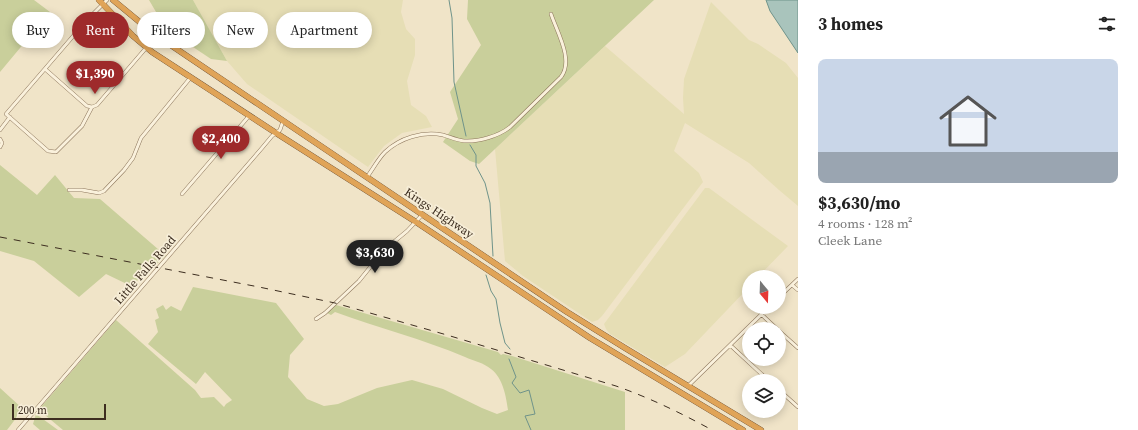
<!DOCTYPE html>
<meta charset="utf-8">
<style>
body{margin:0;font-family:"Source Serif 4",serif;background:#f2f2f2;color:#222;height:100vh;display:flex;flex-direction:column;font-size:15px;white-space:nowrap}
*{box-sizing:border-box;margin:0}
p{font-size:13px;color:#767676}
.icon{flex:none;width:22px;height:22px;fill:none;stroke:currentColor;stroke-width:2;stroke-linecap:round;stroke-linejoin:round}
.map{position:relative;flex:1;overflow:hidden}
.drawer{display:flex;flex-direction:column;background:#fff;width:340px}
.drawer>*{flex:none}
.top-card{position:absolute;left:12px;top:12px;width:380px;height:36px;display:flex;gap:8px}
.needle{width:26px;rotate:161deg}
.buttons{position:absolute;left:742px;top:270px;display:grid;gap:8px}
.buttons a{display:grid;place-items:center;width:44px;height:44px;border-radius:50%;background:#fff;box-shadow:0 2px 10px #0003;font-size:20px}
.scale{position:absolute;left:12px;bottom:10px;width:94px;box-sizing:border-box;padding-left:4px;border:2px solid #3d2e20;border-top:0;font-size:11px;line-height:14px;white-space:nowrap;color:#3d2e20;-webkit-text-stroke:3px #f7eed8;paint-order:stroke}
.price{position:absolute;translate:-50% -34px;padding:0 9px;border-radius:14px;background:#9e2a2b;color:#fff;font-size:13px;line-height:26px;filter:drop-shadow(0 1px 2px #0008)}
.price::after{content:'';position:absolute;left:50%;top:24px;width:12px;height:9px;margin-left:-6px;background:inherit;clip-path:polygon(0 0,100% 0,50% 100%)}
.price.current{background:#222;color:#fff}
ul{padding:0;list-style:none}
li{display:grid;align-content:center;gap:8px;height:212px;padding:0 20px}
li+li{border-top:1px solid #e0e0e0}
li span{display:grid;place-items:center;height:124px;border-radius:8px;color:#555}
li>.icon{margin-inline-start:auto}
span .icon{width:72px;height:72px;fill:#fffc;stroke-width:1}
li b{font-size:17px}
h2{display:flex;justify-content:space-between;align-items:center;height:48px;padding:0 20px;font-size:17px}
.tag{padding:0 14px;border-radius:18px;background:#fff;box-shadow:0 2px 10px #0003;font-size:14px;line-height:36px}
.tag.current{background:#9e2a2b;color:#fff}
main{display:flex;flex:1;min-height:0}
.map>svg:first-child{display:block}
.farmland{fill:#e6deb5}
.green{fill:#c9cf9b}
.water{fill:#a9c4bc;stroke:#6f938a}
.lines{fill:none;stroke-linecap:round;stroke-linejoin:round}
.stream{stroke:#6f938a;stroke-width:1}
.street-casing{stroke:#8d765c;stroke-width:4}
.highway-casing{stroke:#5b4430;stroke-width:6}
.street{stroke:#faf1dc;stroke-width:3}
.highway{stroke:#e0a458;stroke-width:5.5}
.rail{stroke:#3d2e20;stroke-width:1;stroke-dasharray:7 7;stroke-linecap:butt}
.labels{text-anchor:middle;dominant-baseline:central;stroke-width:3.5;stroke-linejoin:round;paint-order:stroke}
.street-label{font-size:12px;fill:#3d2e20;stroke:#f7eed8}
</style>
<main>
<div class="map">
<svg width="798" height="430" viewBox="0 0 798 430">
<rect width="100%" height="100%" fill="#f0e4c8"/>
<!-- farmland -->
<path class="farmland" d="M193,0h210l-2,12 5,17 9,10v16l-8,26 4,24 15,11 6,11 -30,6 -18,13 -16,21 -121,-83 -20,-23z
M711,2l38,38 9,4 28,19 12,15v128l-19,-16 -30,-27 -64,-40 -11,28 25,22 4,9 -101,134 -4,4 -6,2 -69,-46 -18,-15 -10,-112 110,-103 79,68 -1,-16 1,-19z
M705,188h4l79,58 -30,31h-9v10l-64,67 -20,13 -55,-33 -4,-5 -2,-5z"/>
<!-- green -->
<path class="green" d="M0,0h34l16,12 -50,60z
M149,0h44l34,61 -16,-2 -45,-30z
M468,0h186l-175,164 -9,-3 -27,-19 15,-23 -8,-27 31,-47 -14,-26z
M0,165l37,30 18,-20 19,23 26,1 66,57 -35,30 -25,-12 -27,23 -45,-36 -34,-10z
M193,287l83,16 28,36 -14,16 -2,22 19,22 17,7 14,-2 39,-16 35,-8 31,9 39,19 15,6 11,-4c-2,-14 -5,-32 -17,-41 -7,-6 -17,-8 -26,-12 -42,-18 -87,-29 -130,-45l-4,3 -4,-2 9,-8 162,47 3,3 2,-1 9,2 113,36v38h-562l-18,-15 -4,-8 75,-87 79,70 6,8 13,-1 10,10 2,-3 6,-4 -27,-28 -9,12 -48,-40 10,-12 -3,-12 4,-2 -3,-9 7,-4 3,5 5,-4 10,5z
M0,388l23,21 -16,21h-7z
M36,414l22,16h-18l-7,-6z"/>
<!-- water -->
<path class="water" d="M766,0h32v53l-28,-42z"/>
<g class="lines">
<!-- stream -->
<path class="stream" d="M449,0l3,18 2,64 12,54
M470,145l6,10v11l9,17 5,20 3,53
M486,275l5,16 5,8 4,24 5,20 5,6
M509,359l7,18 -4,6 8,10 9,-3 6,24 -10,2 6,14"/>
<!-- street casing -->
<g class="street-casing">
<path id="street" d="M107,0l-20,20 -81,94 42,37 8,1 26,-26 10,-19 5,-2 49,-57
M45,69l42,37 5,1
M0,130l10,-13
M0,139l2,4 -2,4
M367,177c6,-8 11,-18 18,-25 15,-14 37,-21 58,-17 7,2 13,5 21,6 14,1 35,-5 46,-14l51,-50c13,-17 -4,-45 -10,-63
M69,190h13l17,3 5,-2 20,-21 9,-12 8,-20 50,-61
M182,194l67,-78
M792,285l6,5
M779,297l19,-18
M761,314l16,15
M316,319l9,-6 34,-32 25,-31 23,-19 15,-16
M779,331l19,17
M730,345l39,36
M688,386l81,-79
M779,390l19,17
M18,430l244,-282 10,-12 8,-6 3,-9"/>
</g>
<!-- highway casing -->
<g class="highway-casing">
<path id="highway" d="M99,0l34,36 19,16 124,81 140,89 174,116 153,92
M113,0l40,33 28,19 386,260 58,36 136,82"/>
</g>
<!-- street -->
<use href="#street" class="street"/>
<!-- highway -->
<use href="#highway" class="highway"/>
<!-- rail -->
<path class="rail" d="M0,237l259,50 76,16 112,32 169,51c34,12 65,27 96,44"/>
</g>
<g class="labels">
<!-- street labels -->
<g class="street-label">
<text transform="translate(439 213) rotate(34)">Kings Highway</text>
<text transform="translate(145 270) rotate(-49)">Little Falls Road</text>
</g>
</g>
</svg>
<div class="buttons">
<a><svg class="needle" viewBox="-14 -14 28 28"><path d="M0-13l5 13h-10z" fill="#e53935"/><path d="M0 13l5-13h-10z" fill="#767676"/></svg></a>
<a><svg class="icon" aria-label="locate" viewBox="0 0 24 24"><circle cx="12" cy="12" r="6"/><path d="M12 2v4M12 18v4M2 12h4M18 12h4"/></svg></a>
<a><svg class="icon" aria-label="layers" viewBox="0 0 24 24"><path d="M12 4l9 5-9 5-9-5zM3 14l9 5 9-5"/></svg></a>
</div>
<div class="scale">200 m</div>
<b class="price" style="left:95px;top:95px">$1,390</b>
<b class="price" style="left:221px;top:160px">$2,400</b>
<b class="price current" style="left:375px;top:274px">$3,630</b>
<div class="top-card">
<a class="tag">Buy</a>
<a class="tag current">Rent</a>
<a class="tag">Filters</a>
<a class="tag">New</a>
<a class="tag">Apartment</a>
</div>
</div>
<section class="drawer">
<h2>3 homes<svg class="icon" aria-label="filters" viewBox="0 0 24 24"><path d="M4 7h16M4 17h16"/><circle cx="9" cy="7" r="2"/><circle cx="15" cy="17" r="2"/></svg></h2>
<ul>
<li><span style="background:linear-gradient(#c9d6e8 75%,#9aa5b1 0)"><svg class="icon" aria-label="home" viewBox="0 0 24 24"><path d="M3 11l9-7 9 7M6 9v11h12V9"/></svg></span><div><b>$3,630/mo</b><p>4 rooms · 128 m²</p><p>Cleek Lane</p></div></li>
</ul>
</section>
</main>
